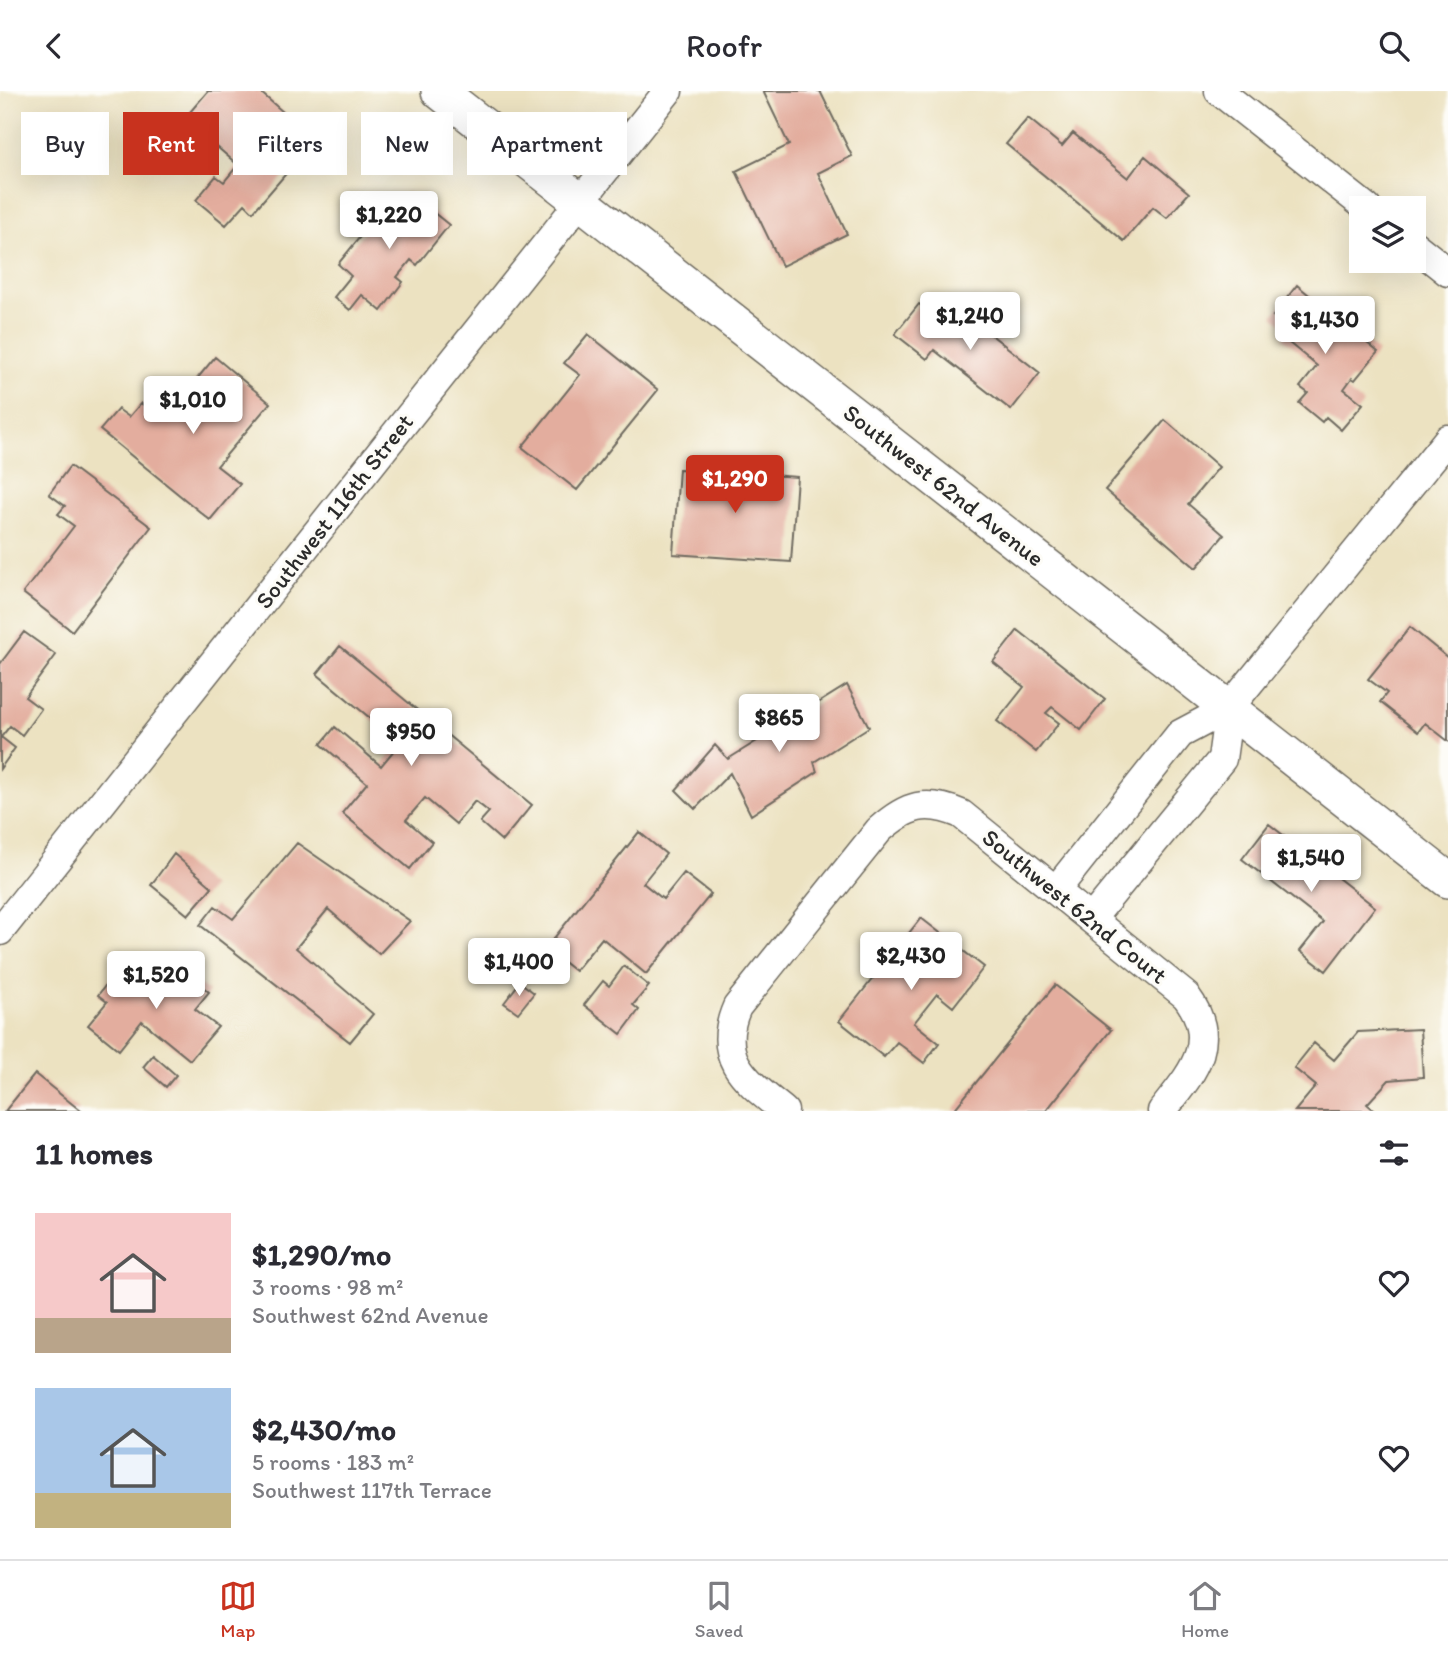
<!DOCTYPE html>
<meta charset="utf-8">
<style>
body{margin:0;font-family:Itim,sans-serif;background:#f2f2f3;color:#2b2b33;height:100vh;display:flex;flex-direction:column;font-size:26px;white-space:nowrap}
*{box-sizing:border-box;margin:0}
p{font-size:23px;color:#7c7c81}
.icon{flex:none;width:38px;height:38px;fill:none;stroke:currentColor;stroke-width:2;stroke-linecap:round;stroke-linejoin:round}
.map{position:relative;height:1020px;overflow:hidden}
.details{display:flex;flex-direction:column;background:#fff;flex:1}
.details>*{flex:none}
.hud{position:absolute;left:21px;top:21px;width:700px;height:63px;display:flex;gap:14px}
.tools{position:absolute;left:1349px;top:105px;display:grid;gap:14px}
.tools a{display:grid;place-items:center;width:77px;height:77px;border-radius:0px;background:#fff;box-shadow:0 7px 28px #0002;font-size:35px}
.price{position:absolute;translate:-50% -60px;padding:0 16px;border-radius:7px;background:#fff;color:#222;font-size:23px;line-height:46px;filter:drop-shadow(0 2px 4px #0008)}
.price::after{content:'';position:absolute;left:50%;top:42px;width:21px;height:16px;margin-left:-10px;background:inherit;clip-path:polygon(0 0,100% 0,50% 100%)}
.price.active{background:#c8321e;color:#fff}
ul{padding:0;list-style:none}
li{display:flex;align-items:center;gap:21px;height:175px;padding:0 35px}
li span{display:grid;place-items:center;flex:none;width:196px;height:140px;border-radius:0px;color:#555}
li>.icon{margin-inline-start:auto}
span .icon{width:84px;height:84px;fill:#fffc;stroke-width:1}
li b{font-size:30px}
h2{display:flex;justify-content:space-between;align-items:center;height:84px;padding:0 35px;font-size:30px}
.tag{padding:0 24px;border-radius:0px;background:#fff;box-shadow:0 7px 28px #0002;font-size:24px;line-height:63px}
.tag.active{background:#c8321e;color:#fff}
header{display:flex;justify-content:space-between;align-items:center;height:91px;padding:0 35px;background:#fff;font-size:32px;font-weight:600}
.tab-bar{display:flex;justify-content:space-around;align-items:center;height:98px;border-top:2px solid #e1e1e2;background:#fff;font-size:19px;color:#7c7c81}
.tab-bar a{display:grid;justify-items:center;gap:4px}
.tab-bar .active{color:#c8321e}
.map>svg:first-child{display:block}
.building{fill:#e3ad9e}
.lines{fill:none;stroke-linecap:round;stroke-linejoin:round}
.minor-casing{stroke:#6f6b60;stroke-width:31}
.tertiary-casing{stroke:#6f6b60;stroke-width:38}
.minor{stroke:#fff;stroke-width:28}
.tertiary{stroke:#fff;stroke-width:35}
.labels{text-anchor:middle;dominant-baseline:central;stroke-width:6;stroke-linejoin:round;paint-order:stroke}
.street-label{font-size:24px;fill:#2b2b2b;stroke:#fdfcf7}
</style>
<header><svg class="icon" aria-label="back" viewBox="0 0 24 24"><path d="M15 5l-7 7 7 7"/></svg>Roofr<svg class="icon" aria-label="search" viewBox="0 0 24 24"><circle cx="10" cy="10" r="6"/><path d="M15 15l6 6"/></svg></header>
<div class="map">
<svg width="1448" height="1020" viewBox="0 0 1448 1020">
<rect width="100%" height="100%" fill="#fdfcf7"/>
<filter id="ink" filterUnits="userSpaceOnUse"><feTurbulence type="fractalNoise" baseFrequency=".0143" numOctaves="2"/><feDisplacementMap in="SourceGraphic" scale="14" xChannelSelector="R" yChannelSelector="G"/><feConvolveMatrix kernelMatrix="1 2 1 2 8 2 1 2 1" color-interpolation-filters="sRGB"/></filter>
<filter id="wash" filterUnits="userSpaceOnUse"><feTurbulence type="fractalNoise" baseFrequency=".00686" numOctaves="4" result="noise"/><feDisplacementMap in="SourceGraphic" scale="28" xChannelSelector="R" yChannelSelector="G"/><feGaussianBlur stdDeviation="1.57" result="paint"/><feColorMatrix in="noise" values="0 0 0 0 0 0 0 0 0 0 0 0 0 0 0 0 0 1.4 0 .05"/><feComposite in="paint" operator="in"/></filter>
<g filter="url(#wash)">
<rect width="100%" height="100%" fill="#ece2c1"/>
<g id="blocks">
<!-- building -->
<path class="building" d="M208,0h51l56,49 -62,72 -8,-8 -19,21 -30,-25 20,-24 8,6 14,-17 -21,-18 -12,14 -33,-28z
M763,0h57l32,65 -34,17 29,61 -65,32 -46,-95 53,-26z
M1028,27l34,28 11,-13 55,45 17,-22 44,37 -22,25 -14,-11 -29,34 -118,-97z
M408,101l41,33 -32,40 -6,-5 -14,17 6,5 -22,29 -19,-16 -12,15 -16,-13 17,-21 -13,-12 51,-63 7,6z
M1297,194l81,67 -23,28 -3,-2 -8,11 19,15 -22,26 -15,-13 -4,5 -23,-19 9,-10 -8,-6 17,-21 -34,-28 7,-8 -17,-14z
M919,213l22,16 12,-15 87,68 -29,37 -77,-60 -7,9 -32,-25z
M588,243l70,56 -81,100 -55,-43 58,-72 -16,-12z
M215,266l55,46 -53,63 23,18 -30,36 -110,-90 18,-21 11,8 12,-14 22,17z
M1165,329l54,47 -31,37 36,31 -28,33 -91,-78z
M70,375l81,61 -79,104 -49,-38 51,-67 -16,-12 7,-8 -16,-12z
M679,378l118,8 -6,85 -118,-8z
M1410,536l38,31v83l-23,-18 -7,9 -38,-30 7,-9 -19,-14z
M1018,539l87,69 -24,31 -29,-23 -6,6 13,10 -23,29 -39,-31 27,-34 -31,-25z
M24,541l32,23 -31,42 16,12 -19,26 -12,-9 -9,11 14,11 -15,21v-105z
M340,555l192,159 -30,36 -22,-19 9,-10 -14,-11 -19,23 -31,-26 -19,22 26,22 -22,27 -68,-56 25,-30 -46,-39 14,-17 46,39 19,-23 -83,-69z
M847,594l22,42 -55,35 3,10 -66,43 -21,-42 -35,36 -19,-19 39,-45 13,14z
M1269,733l106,83 -49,64 -26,-20 23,-29 -81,-63z
M639,741l27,22 -23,29 20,16 21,-26 27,21 -65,80 -44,-36 -27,33 -29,-23z
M297,752l113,78 -31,33 -51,-45 -32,39 77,66 -23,28 -150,-117 15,-19 18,13z
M174,763l38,33 -24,28 -37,-30z
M921,827l63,49 -31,40 -16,-13 -23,29 25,20 -15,20 -27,-21 -13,15 -45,-36z
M171,871l38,30 -14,17 23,18 -28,33 -48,-39 -23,29 -31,-25 19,-23 -9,-7 18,-23 28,22z
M624,875l25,20 -16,19 6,5 -18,24 -37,-29 19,-24 6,5z
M520,891l14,11 -16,20 -14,-10z
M1055,894l56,45 -65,81h-93z
M1420,938l3,48 -34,3 -22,24 8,7h-80l21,-25 -22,-18 20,-25 20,17 24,-28z
M153,964l23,20 -10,12 -23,-20z
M35,983l46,37h-76z"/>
</g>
</g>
<g filter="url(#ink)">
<use href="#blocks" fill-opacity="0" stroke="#6f6b60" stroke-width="2"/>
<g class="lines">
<!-- minor casing -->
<g class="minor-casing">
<path id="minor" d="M1219,0l148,117
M1414,154l34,27
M1056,799l124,-156 49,-26 219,-269
M1092,827l130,-159 7,-51
M0,840l668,-840
M784,1020c-37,-30 -70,-52 -47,-104l142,-177c28,-25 47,-31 82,-16l225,182c35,46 6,77 -24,115"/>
</g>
<!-- tertiary casing -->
<g class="tertiary-casing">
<path id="tertiary" d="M439,0l1009,789"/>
</g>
<!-- minor -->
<use href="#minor" class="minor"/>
<!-- tertiary -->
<use href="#tertiary" class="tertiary"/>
</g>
</g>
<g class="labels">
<!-- street labels -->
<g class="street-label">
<text transform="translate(944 394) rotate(38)">Southwest 62nd Avenue</text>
<text transform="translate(334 420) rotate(-52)">Southwest 116th Street</text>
<text transform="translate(1075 815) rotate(39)">Southwest 62nd Court</text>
</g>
</g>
</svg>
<div class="tools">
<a><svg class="icon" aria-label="layers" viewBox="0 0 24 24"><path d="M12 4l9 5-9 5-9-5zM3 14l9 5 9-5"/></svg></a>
</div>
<b class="price" style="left:389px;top:160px">$1,220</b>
<b class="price" style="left:970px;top:261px">$1,240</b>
<b class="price" style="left:1325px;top:265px">$1,430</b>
<b class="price" style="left:193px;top:345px">$1,010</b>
<b class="price active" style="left:735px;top:424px">$1,290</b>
<b class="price" style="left:779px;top:663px">$865</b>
<b class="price" style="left:411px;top:677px">$950</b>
<b class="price" style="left:1311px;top:803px">$1,540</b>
<b class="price" style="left:911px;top:901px">$2,430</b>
<b class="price" style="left:519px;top:907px">$1,400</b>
<b class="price" style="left:156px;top:920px">$1,520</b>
<div class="hud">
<a class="tag">Buy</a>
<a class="tag active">Rent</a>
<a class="tag">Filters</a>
<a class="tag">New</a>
<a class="tag">Apartment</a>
</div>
</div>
<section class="details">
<h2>11 homes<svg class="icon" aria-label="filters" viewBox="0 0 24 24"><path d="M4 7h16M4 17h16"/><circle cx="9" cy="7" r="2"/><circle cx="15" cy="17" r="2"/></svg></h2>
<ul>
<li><span style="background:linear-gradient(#f6c9c9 75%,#b9a48a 0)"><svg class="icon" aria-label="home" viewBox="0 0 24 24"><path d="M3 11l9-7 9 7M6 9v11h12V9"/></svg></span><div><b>$1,290/mo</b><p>3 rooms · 98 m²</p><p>Southwest 62nd Avenue</p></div><svg class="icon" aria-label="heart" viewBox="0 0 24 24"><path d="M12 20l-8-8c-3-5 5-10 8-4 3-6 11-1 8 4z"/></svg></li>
<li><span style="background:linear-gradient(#a9c7e8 75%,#c2b280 0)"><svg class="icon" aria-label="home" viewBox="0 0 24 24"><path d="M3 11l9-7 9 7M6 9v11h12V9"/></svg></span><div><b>$2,430/mo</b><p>5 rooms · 183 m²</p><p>Southwest 117th Terrace</p></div><svg class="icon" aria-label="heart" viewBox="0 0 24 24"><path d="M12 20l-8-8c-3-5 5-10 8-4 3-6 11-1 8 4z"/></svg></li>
</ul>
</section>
<nav class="tab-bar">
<a class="active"><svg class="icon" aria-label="map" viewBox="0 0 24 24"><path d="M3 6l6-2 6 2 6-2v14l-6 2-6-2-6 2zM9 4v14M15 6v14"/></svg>Map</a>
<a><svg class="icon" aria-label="saved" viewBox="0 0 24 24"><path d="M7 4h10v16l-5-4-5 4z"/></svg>Saved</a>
<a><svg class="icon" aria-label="home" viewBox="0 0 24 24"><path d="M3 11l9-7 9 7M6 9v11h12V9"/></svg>Home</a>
</nav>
